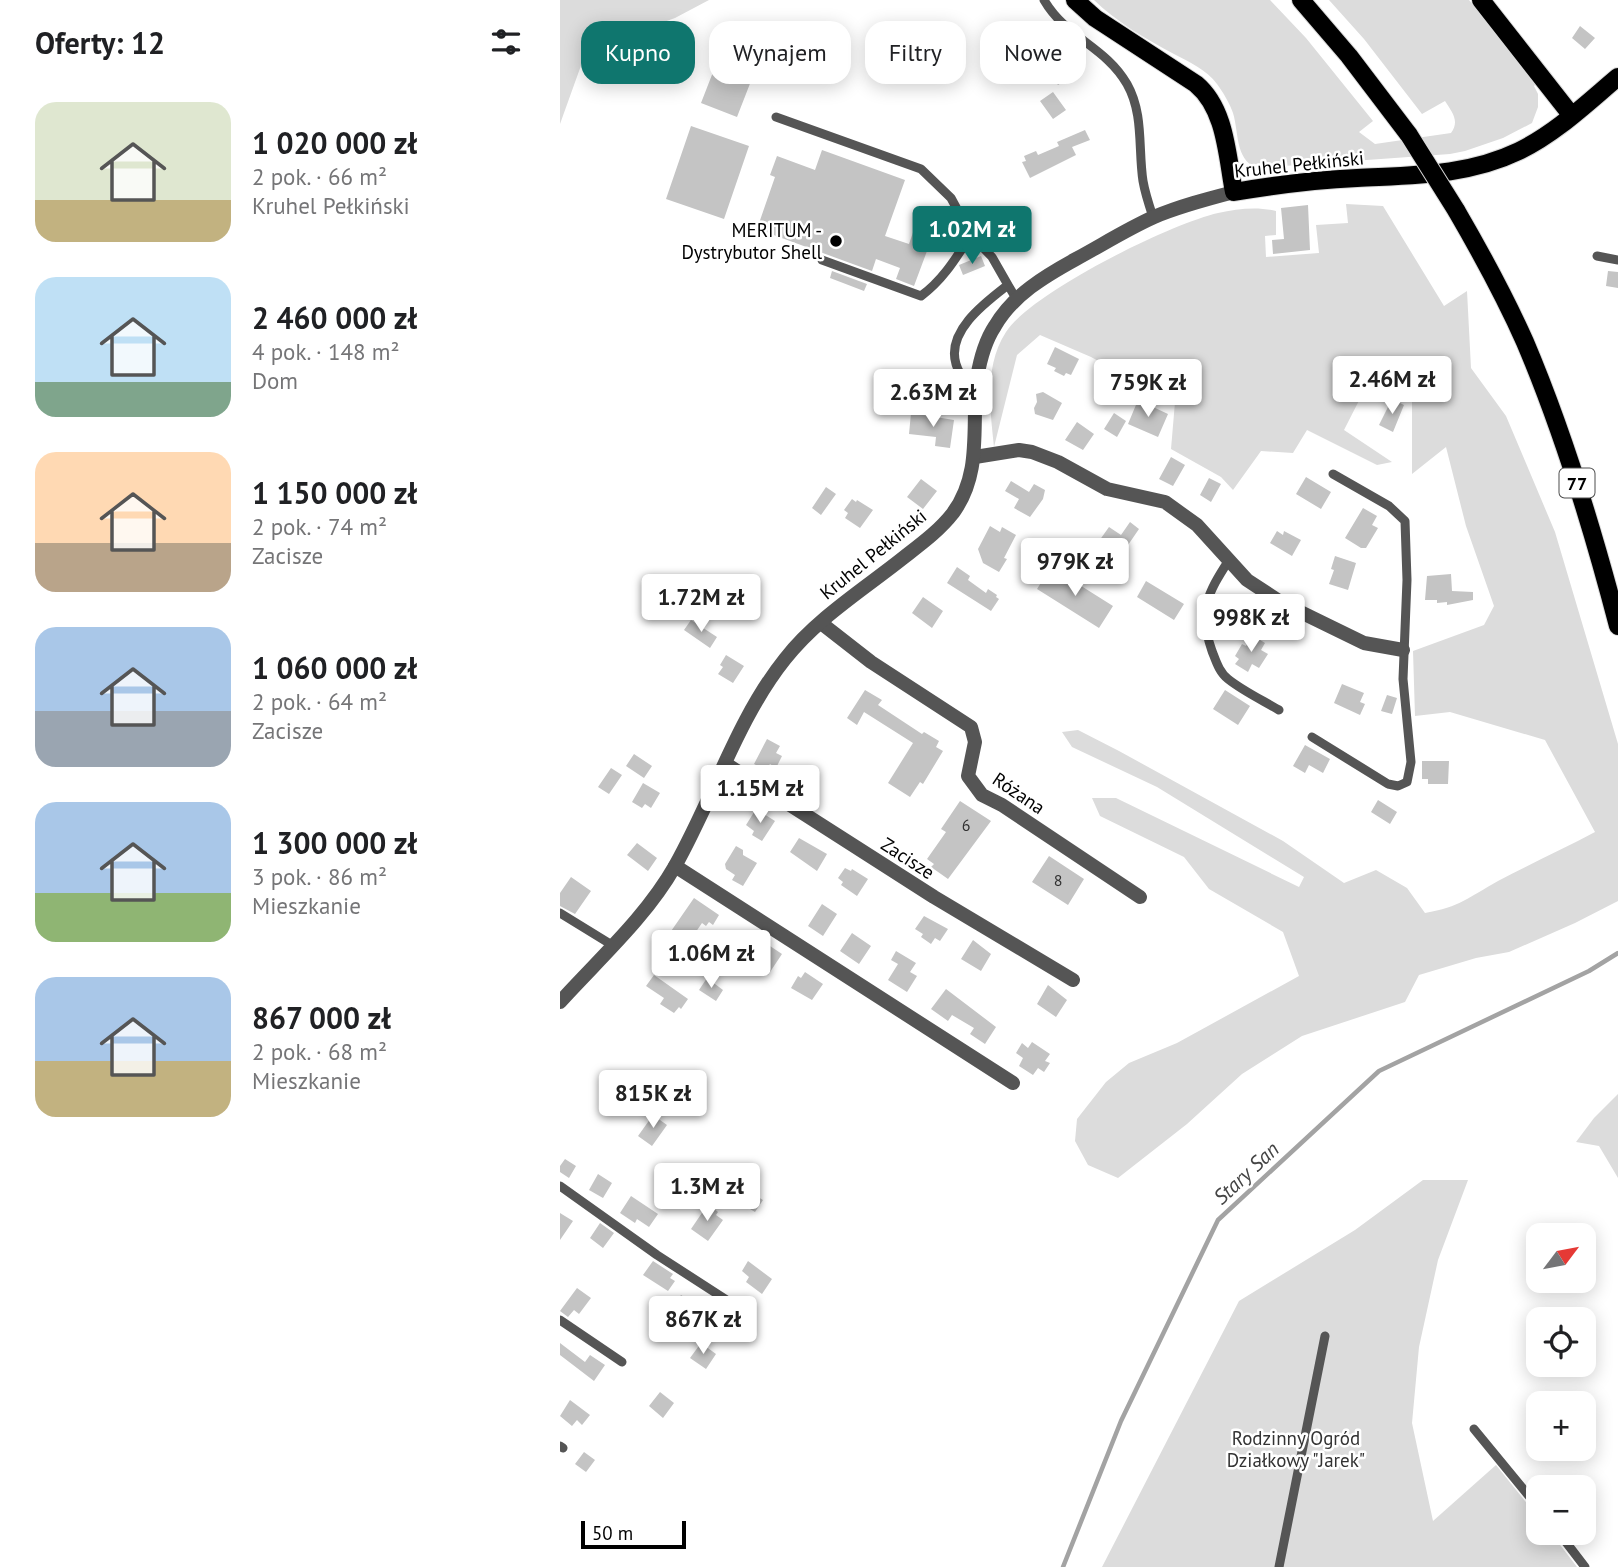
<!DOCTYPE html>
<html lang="pl">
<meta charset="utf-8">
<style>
body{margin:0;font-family:"PT Sans",sans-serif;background:#f6f6f6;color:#202124;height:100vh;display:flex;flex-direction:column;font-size:26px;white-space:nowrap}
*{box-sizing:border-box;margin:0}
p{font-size:23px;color:#757577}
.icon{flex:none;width:38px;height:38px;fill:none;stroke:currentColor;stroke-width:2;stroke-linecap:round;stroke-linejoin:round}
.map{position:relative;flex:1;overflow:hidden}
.side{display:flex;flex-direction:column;background:#fff;width:560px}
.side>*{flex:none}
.banner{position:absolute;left:21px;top:21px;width:665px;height:63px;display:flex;gap:14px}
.needle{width:46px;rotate:58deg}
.buttons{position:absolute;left:966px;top:1223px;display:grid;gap:14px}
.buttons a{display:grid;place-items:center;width:70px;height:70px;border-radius:14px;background:#fff;box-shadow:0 4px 18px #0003;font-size:35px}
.scale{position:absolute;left:21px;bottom:18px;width:105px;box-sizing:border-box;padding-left:7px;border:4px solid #000;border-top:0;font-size:19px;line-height:24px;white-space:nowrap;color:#000;-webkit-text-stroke:5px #fff;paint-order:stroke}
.price{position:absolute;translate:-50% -60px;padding:0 16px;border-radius:7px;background:#fff;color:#222;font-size:23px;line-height:46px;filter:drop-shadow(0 2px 4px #0008)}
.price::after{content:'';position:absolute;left:50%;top:42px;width:21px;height:16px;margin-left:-10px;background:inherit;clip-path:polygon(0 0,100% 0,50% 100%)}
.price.active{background:#0f766e;color:#fff}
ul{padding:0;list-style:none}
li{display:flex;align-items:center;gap:21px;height:175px;padding:0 35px}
li span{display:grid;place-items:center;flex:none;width:196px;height:140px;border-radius:21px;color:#555}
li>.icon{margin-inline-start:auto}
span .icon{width:84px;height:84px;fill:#fffc;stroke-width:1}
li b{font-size:30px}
h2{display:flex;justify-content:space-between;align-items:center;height:84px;padding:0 35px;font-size:30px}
.tag{padding:0 24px;border-radius:21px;background:#fff;box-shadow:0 4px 18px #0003;font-size:24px;line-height:63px}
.tag.active{background:#0f766e;color:#fff}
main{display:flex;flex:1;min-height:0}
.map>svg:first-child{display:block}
.green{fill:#dcdcdc}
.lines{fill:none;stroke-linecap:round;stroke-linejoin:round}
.stream{stroke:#a3a3a3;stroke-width:4.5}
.building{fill:#c4c4c4}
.primary-casing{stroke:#dbdbdb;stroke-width:20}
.service{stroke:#555;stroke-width:9}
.minor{stroke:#555;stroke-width:14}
.tertiary{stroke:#555;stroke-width:14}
.primary{stroke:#000;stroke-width:18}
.primary-bridge-casing{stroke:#dbdbdb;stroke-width:20;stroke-linecap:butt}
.primary-bridge{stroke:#000;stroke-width:18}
.poi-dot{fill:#000;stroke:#fff;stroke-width:2.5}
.labels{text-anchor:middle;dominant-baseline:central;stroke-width:5;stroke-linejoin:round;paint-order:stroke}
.number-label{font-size:16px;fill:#313131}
.shield{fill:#fff;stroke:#4c4c4c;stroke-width:2}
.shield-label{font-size:18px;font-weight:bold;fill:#000}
.street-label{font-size:19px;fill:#000;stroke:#fff}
.poi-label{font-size:19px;fill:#000;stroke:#fff;text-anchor:end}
.park-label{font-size:19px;fill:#333;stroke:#fff}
.water-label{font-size:21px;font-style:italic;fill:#444;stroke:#fff}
</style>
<main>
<section class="side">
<h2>Oferty: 12<svg class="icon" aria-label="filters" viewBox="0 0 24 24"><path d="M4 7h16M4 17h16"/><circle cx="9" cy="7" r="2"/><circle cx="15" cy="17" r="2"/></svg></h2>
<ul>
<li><span style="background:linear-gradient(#dfe7d0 70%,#c2b280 0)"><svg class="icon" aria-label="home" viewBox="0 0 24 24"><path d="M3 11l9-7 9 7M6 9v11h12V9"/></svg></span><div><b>1 020 000 zł</b><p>2 pok. · 66 m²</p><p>Kruhel Pełkiński</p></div></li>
<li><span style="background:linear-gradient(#bfe0f5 75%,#7fa58c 0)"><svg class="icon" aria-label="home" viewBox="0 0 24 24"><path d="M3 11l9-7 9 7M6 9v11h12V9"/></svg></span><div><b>2 460 000 zł</b><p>4 pok. · 148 m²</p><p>Dom</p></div></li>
<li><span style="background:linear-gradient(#ffd9b3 65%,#b9a48a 0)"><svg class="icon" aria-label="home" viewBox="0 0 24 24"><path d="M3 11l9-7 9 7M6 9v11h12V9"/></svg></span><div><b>1 150 000 zł</b><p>2 pok. · 74 m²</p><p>Zacisze</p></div></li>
<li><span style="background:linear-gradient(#a9c7e8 60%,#9aa5b1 0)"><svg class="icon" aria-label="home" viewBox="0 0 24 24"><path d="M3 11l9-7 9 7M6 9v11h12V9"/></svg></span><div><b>1 060 000 zł</b><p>2 pok. · 64 m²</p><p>Zacisze</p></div></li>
<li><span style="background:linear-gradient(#a9c7e8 65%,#8fb573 0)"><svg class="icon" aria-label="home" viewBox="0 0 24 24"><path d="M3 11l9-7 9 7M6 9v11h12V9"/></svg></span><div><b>1 300 000 zł</b><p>3 pok. · 86 m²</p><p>Mieszkanie</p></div></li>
<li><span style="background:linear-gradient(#a9c7e8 60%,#c2b280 0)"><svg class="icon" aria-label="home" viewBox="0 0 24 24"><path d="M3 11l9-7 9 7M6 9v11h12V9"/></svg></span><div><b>867 000 zł</b><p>2 pok. · 68 m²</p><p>Mieszkanie</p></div></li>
</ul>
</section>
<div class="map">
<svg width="1058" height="1567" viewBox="0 0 1058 1567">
<rect width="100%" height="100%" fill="#fff"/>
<!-- green -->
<path class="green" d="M0,0h149l-34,18 -36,13 -42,-10 -37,103z
M534,0h176l36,38 67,83 -14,11 16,12 76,-11c9,-12 1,-21 -6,-32l-23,13 -58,-75 -35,-39h140l67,84 -2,2 4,8v13l-6,16 -29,15 -38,13 -15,3 -194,14c-21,-10 -17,-35 -23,-55 -3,-9 -10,-21 -16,-29 -10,-14 -28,-22 -43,-30 -27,-14 -59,-33 -80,-54z
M786,204l37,2 61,100 23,-15 4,77 35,48 49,116 63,212v157l-43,22 -66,29 -33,6 -57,17 -14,27 -103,34 -60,38 -55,50 -69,54 -30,-13 -13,-24 2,-22 29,-37 23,-19 48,-20 122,-67 -16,-44 -74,-43 -25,-32 -84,-41 -8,-18h24l183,89 5,-10 -147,-90 -85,-40 -10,-15 16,-2 41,21 164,90 61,42 32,-13 31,18 18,25c35,-6 44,-16 73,-32 32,-17 65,-32 97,-49l-50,-92 -95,-28 -35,4 -2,-65 71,-26 10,-19 -28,-80 -20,-79 -34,27v-73l-42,-22 -26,51 48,32 -15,3 -70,-35 -14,23 -32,-2 -28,39 -12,-13 -50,-28 4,-47 -84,-45 -51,-22 -23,20 -23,92c-4,-38 -10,-81 12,-115 26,-40 164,-108 212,-119 19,-4 38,-7 58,-2v24l-11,1 1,21 53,-4 -3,-28 32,-2z
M1058,1094v84l-19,-32 -23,-4 18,-24z
M863,1180h45l-30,80 -19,87 -7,76 21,98 63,-56 42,52v16h13l26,34h-475l137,-266 116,-71z"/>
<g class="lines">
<!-- stream -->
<path class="stream" d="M503,1567l58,-146 97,-201 161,-149 210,-100 29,-18"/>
</g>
<!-- building -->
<path class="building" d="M1020,26l15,12 -10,11 -13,-11z
M453,47l9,13 3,-2 9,13 -16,10 -17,-26z
M497,65l10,14 -9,6 -10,-13z
M155,67l36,14 -14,36 -36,-14z
M493,92l13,18 -13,9 -13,-18z
M131,126l58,20 -25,73 -58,-20z
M525,130l5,10 -18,7 4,8 -46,23 -8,-16 4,-1 -2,-5 12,-5 2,4 21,-9 -2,-4z
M262,150l83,30 -20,56 24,8 12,-35 19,7 -26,70 -18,-7 4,-11 -24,-9 -4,12 -115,-42 18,-52 -5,-2 7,-19 38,14z
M748,205l2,45 -37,4 -1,-14 12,-1 -3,-31z
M421,256l4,10 -22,9 -4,-10z
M272,271l35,13 -3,7 -34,-13z
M1048,271l10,1v16l-12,-2z
M495,347l24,12 -8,16 -5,-2 -2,3 -10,-5 2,-3 -9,-4z
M483,392l19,11 -9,17 -18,-6 -1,-6 3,-6 -1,-8z
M832,399l12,6 -11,27 -14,-7z
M578,400l30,14 -10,23 -30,-13z
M351,413l43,7 -4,28 -15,-2 1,-9 -27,-3z
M554,413l12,8 -9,16 -13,-8z
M517,422l17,12 -11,16 -18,-10z
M611,457l14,8 -12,21 -14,-7z
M746,477l25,15 -10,17 -25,-15z
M649,478l12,6 -10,18 -11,-7z
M361,479l16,12 -14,18 -16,-12z
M451,481l18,11 5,-8 11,6 -2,9 -13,18 -16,-9 5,-9 -14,-8z
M266,487l10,7 -15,21 -9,-7z
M292,499l4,3 1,-2 16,10 -13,18 -15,-10 3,-5 -4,-3z
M803,508l14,8 -5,9 6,3 -12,20h-5l-16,-10z
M570,522l9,7 -22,32 -10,-7 4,-5 -12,-8 10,-14 12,8z
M430,526l10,6 2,-5 14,8 -12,23 3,1 -8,13 -16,-9 -5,-14z
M717,531l6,4 1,-4 17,9 -9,16 -22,-13z
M775,556l21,7 -8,27 -19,-6 5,-14 -3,-1z
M397,567l13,9 -2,4 18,13 2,-4 9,6 -1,2 3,2 -8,12 -44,-28z
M491,567l62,39 -14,22 -62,-39z
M891,574l1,17 21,1v8l-26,5v-3l-10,1v-3h-12l2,-24z
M586,581l38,23 -10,16 -37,-23z
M363,597l20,14 -11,17 -20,-15z
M714,613l18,11 -8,13 -18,-12z
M131,620l26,17 -7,11 -26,-18z
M692,635l13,8 -4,7 7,4 -9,14 -7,-4 -4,8 -13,-8 4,-5 -4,-3 7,-12 4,2z
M166,655l18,11 -11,17 -15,-9 5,-7 -3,-2z
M782,684l22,9 -4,9 5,2 -5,11 -26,-12z
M305,690l17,10 -4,5 44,29 2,-2 15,9 -3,6 7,4 -20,33 -3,-2 -10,15 -22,-14 25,-40 -49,-31 -7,13 -10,-7z
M665,690l25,16 -12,19 -25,-16z
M827,695l10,3 -5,16 -11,-3z
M207,739l13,7 -4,7 6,3 -6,12 -6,-4 -4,6 -12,-6z
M745,745l25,14 -7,14 -14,-8 -4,8 -12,-7z
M74,754l18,12 -8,12 -18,-12z
M862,761h27l-1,23h-20v-5h-6z
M51,768l11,7 -13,19 -11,-7z
M83,783l17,10 -9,15 -6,-4 -3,4 -10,-6z
M818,800l19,12 -7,12 -19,-12z
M400,801l31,20 -43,58 -17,-12 3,-3 -7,-5 19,-27 -5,-3z
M196,809l19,12 -13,20 -10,-6 2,-4 -8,-6z
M239,838l28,16 -10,17 -27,-19z
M77,843l20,15 -9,13 -21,-16z
M176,846l7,4v5l14,8 -14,23 -11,-6 3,-5 -9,-6 -1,-5z
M489,856l35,23 -16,26 -36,-23z
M285,868l6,3 1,-2 16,10 -11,17 -16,-11 2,-3 -5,-4z
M11,877l20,14 -16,23 -15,-8v-13z
M134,898l25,17 -6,10 -4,-3 -3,4 -4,-3 -13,19 3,3 -12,20 -22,-15z
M262,904l15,10 -14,22 -15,-10z
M364,916l24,13 -8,12 -5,-3 -4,6 -10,-7 2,-3 -8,-5z
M292,933l19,13 -12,18 -19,-13z
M413,940l18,14 -10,17 -20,-12z
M210,946l12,8 -14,21 -12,-8z
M336,951l20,12 -6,9 7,4 -10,16 -19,-12 10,-16 -7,-4z
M245,972l18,12 -11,16 -21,-12 7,-12 3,2z
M94,975l34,24 -7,10 -2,-2 -5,6 -14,-9 4,-6 -18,-12z
M147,978l16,12 -7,11 -17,-11z
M488,985l19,15 -11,17 -19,-13z
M386,989l50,38 -11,17 -15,-10 4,-6 -22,-13 -4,6 -17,-12z
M472,1042l18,12 -5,7 5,2 -6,9 -6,-4 -5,7 -14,-9 4,-8 -7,-5 6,-10 6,5z
M93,1115l14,10 -15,21 -14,-10z
M5,1159l11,7 -7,12 -9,-6v-6z
M38,1174l14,9 -9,15 -14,-8z
M180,1186l23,14 -8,12 -23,-14z
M71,1196l27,18 -9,13 -12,-8 -2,4 -15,-10z
M148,1204l10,8 -2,3 7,5 -15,21 -17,-12z
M0,1213l13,8 -13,19z
M40,1223l14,10 -11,15 -13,-10z
M93,1261l20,13 -3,4 5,3 -7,10 -25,-16z
M188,1261l24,18 -10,15 -16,-12 3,-5 -7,-6z
M17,1288l14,10 -12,16 -5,-4 -6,7 -8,-6z
M121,1295l15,10 -15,24 -15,-9z
M0,1343l25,19 5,-7 15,10 -11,16 -34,-26z
M141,1343l15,11 -10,15 -16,-11z
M100,1392l14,11 -11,15 -14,-12z
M10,1400l20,15 -8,10 -5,-5 -5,6 -12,-10z
M24,1452l11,8 -9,12 -11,-8z"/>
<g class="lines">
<!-- primary casing -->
<g class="primary-casing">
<path id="primary" d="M515,0l20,18 101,66c30,25 31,72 38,108 41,-7 81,-12 123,-14 56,-3 110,-2 162,-27 37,-18 67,-47 99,-74
M741,0l48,56 60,79
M921,0l91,116
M896,210c25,43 49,87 69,132 39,92 68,188 93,284"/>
</g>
<!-- service -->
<path class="service" d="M484,0c22,38 61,46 83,84 17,30 11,65 16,97 2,12 6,24 10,36
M216,117l145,52 30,29 20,37 21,22 16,28
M1037,256l21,4
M262,260l99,36c22,-16 35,-38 50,-61
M415,398c-6,-11 -16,-23 -19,-34 -10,-33 30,-62 52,-79l9,15
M669,560c-22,34 -31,51 -17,91 4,10 7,21 16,28 15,12 34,21 51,31
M752,737l76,47 10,2 9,-4 4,-20 -8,-83 4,-99 -2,-59 -16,-15 -56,-32
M0,913l52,32
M0,1186l97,69 82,53
M0,1320l62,42
M914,1429l64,78
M0,1446l3,2
M999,1533l26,34
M719,1567l46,-231"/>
<!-- minor -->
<path class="minor" d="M415,457l44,-7 13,2 26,10 49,27 58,13 32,23 50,55 35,23 82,40 39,7
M261,623l50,39 100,65 4,15 -7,34 14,19 20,10 138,92
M166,764l208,133 139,83
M115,866l338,217"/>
<!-- tertiary -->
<path class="tertiary" d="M0,1002c40,-44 86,-85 115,-136 38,-67 62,-147 110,-207 31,-40 79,-70 118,-101 18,-14 36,-27 50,-45 30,-41 18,-88 24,-135 3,-18 8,-37 18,-52 18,-31 50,-50 81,-67 26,-14 51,-30 78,-42 26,-11 53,-18 80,-25"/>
<!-- primary -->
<use href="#primary" class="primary"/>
<!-- primary-bridge casing -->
<g class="primary-bridge-casing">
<path id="primary-bridge" d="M849,135l47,75"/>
</g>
<!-- primary-bridge -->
<use href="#primary-bridge" class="primary-bridge"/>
</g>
<!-- markers -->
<circle class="poi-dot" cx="276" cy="241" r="7"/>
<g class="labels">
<!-- number labels -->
<g class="number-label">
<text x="406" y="825">6</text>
<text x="498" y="880">8</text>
</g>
<!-- shield labels -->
<rect class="shield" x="999.5" y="468.5" width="35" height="29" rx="5"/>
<g class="shield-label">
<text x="1017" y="483">77</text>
</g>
<!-- street labels -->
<g class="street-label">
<text transform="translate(739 164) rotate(-6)">Kruhel Pełkiński</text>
<text transform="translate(313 554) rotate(-39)">Kruhel Pełkiński</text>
<text transform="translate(459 793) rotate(34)">Różana</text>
<text transform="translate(348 858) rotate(33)">Zacisze</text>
</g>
<!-- poi labels -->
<g class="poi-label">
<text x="262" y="230">MERITUM -<tspan x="262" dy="22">Dystrybutor Shell</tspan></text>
</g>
<!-- park labels -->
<g class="park-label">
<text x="736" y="1438">Rodzinny Ogród<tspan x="736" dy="22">Działkowy "Jarek"</tspan></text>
</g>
<!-- water labels -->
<g class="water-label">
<text transform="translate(686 1173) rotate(-43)">Stary San</text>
</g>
</g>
</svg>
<div class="buttons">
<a><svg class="needle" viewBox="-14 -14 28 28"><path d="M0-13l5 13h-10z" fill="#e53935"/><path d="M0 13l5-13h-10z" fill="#757577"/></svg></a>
<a><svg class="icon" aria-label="locate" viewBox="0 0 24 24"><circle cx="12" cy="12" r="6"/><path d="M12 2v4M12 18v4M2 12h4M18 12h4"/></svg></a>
<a>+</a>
<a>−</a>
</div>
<div class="scale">50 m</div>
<b class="price active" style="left:412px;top:266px">1.02M zł</b>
<b class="price" style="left:832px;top:416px">2.46M zł</b>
<b class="price" style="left:588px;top:419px">759K zł</b>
<b class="price" style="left:373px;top:429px">2.63M zł</b>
<b class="price" style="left:515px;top:598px">979K zł</b>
<b class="price" style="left:141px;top:634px">1.72M zł</b>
<b class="price" style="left:691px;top:654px">998K zł</b>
<b class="price" style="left:200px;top:825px">1.15M zł</b>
<b class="price" style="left:151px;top:990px">1.06M zł</b>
<b class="price" style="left:93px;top:1130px">815K zł</b>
<b class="price" style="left:147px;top:1223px">1.3M zł</b>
<b class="price" style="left:143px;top:1356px">867K zł</b>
<div class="banner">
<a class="tag active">Kupno</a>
<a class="tag">Wynajem</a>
<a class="tag">Filtry</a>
<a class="tag">Nowe</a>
</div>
</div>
</main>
